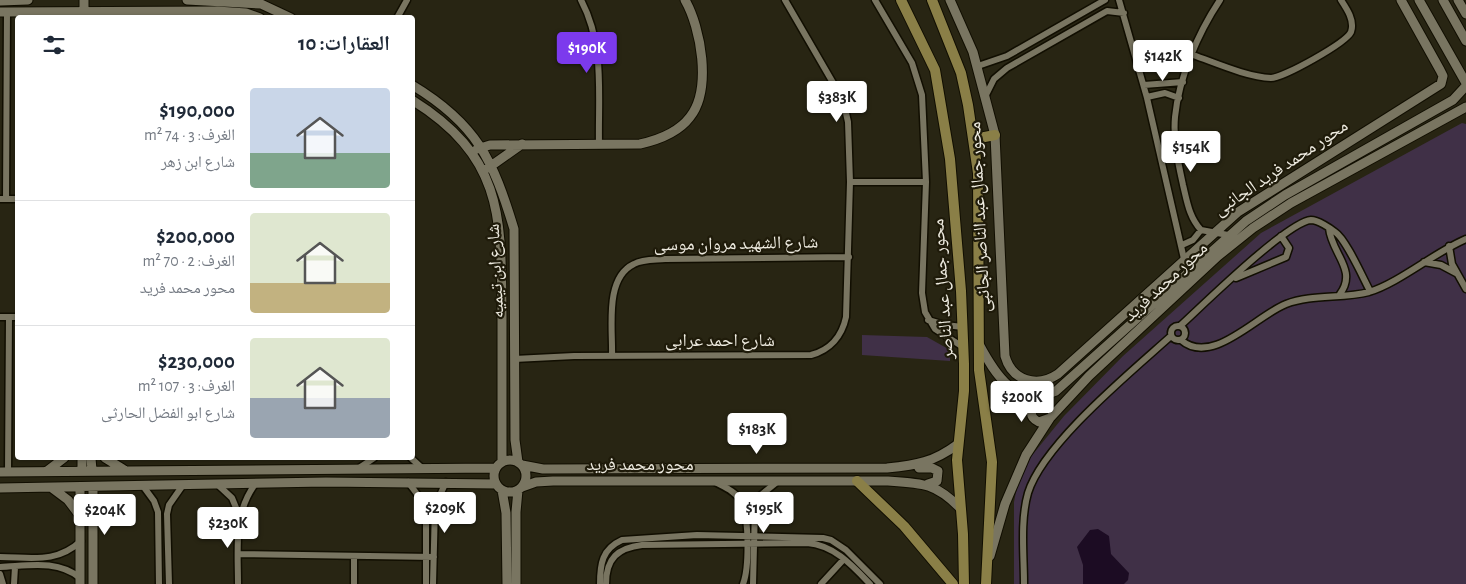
<!DOCTYPE html>
<html lang="ar">
<meta charset="utf-8">
<style>
body{margin:0;font-family:"Alegreya Sans","Noto Naskh Arabic",sans-serif;background:#f6f6f7;color:#1f2937;direction:rtl;height:100vh;display:flex;flex-direction:column;font-size:19px;white-space:nowrap}
*{box-sizing:border-box;margin:0}
p{font-size:16px;color:#747a83}
.icon{flex:none;width:28px;height:28px;fill:none;stroke:currentColor;stroke-width:2;stroke-linecap:round;stroke-linejoin:round}
.map{position:relative;flex:1;overflow:hidden;direction:ltr}
.details{position:absolute;left:15px;top:15px;width:400px;height:445px;display:flex;flex-direction:column;background:#fff;border-radius:5px;box-shadow:0 1px 4px #0004;direction:rtl}
.details>*{flex:none}
.price{position:absolute;translate:-50% -42px;padding:0 11px;border-radius:5px;background:#fff;color:#222;font-size:16px;line-height:32px;filter:drop-shadow(0 1px 2px #0008)}
.price::after{content:'';position:absolute;left:50%;top:30px;width:15px;height:11px;margin-left:-8px;background:inherit;clip-path:polygon(0 0,100% 0,50% 100%)}
.price.on{background:#7c3aed;color:#fff}
ul{padding:0;list-style:none}
li{display:flex;align-items:center;gap:15px;height:125px;padding:0 25px}
li+li{border-top:1px solid #e0e1e3}
li span{display:grid;place-items:center;flex:none;width:140px;height:100px;border-radius:5px;color:#555}
li>.icon{margin-inline-start:auto}
span .icon{width:60px;height:60px;fill:#fffc;stroke-width:1}
li b{font-size:21px}
h2{display:flex;justify-content:space-between;align-items:center;height:60px;padding:0 25px;font-size:21px}
.map>svg:first-child{display:block}
.green{fill:#403047}
.water{fill:#1c0c23}
.lines{fill:none;stroke-linecap:round;stroke-linejoin:round}
.street-casing{stroke:#110e01;stroke-width:9}
.secondary-casing{stroke:#110e01;stroke-width:11}
.primary-casing{stroke:#110e01;stroke-width:12}
.street{stroke:#797561;stroke-width:6}
.secondary{stroke:#797561;stroke-width:9}
.primary{stroke:#8a7f47;stroke-width:10}
.labels{text-anchor:middle;dominant-baseline:central;stroke-width:4.5;stroke-linejoin:round;paint-order:stroke}
.street-label{font-size:18px;fill:#eeebe0;stroke:#1f1b0a}
</style>
<div class="map">
<svg width="1466" height="584" viewBox="0 0 1466 584">
<rect width="100%" height="100%" fill="#282513"/>
<!-- green -->
<path class="green" d="M1462,123l4,1v460h-452v-82l4,-20 11,-23 35,-43 59,-60 138,-123z
M862,335l65,2 23,13v11l-88,-6z"/>
<!-- water -->
<path class="water" d="M1098,529l11,7 2,18 18,19 -1,7 -4,4h-41v-19l-6,-18 13,-17z"/>
<g class="lines">
<!-- street casing -->
<g class="street-casing">
<path id="street" d="M581,0c24,45 17,95 18,145
M875,0l37,63 10,32 4,87 -4,111 3,19 10,17 28,18
M1119,0l28,98 40,174
M1220,0c-22,33 -41,77 -45,117 -2,23 3,45 8,68 4,16 6,32 18,45l27,5
M397,18l10,-18
M1193,55c23,8 54,22 78,23 12,0 75,-35 80,-46 4,-11 -4,-23 -10,-32
M978,66l29,-10 98,-56
M1144,85l39,-3
M986,95l8,-16 13,-11 100,-57 17,2
M1147,97l18,-4 14,5
M850,182h76
M0,199h18
M6,199l1,-187
M1329,228c2,25 29,42 11,66
M1182,245l11,-5 8,-10
M1449,246l3,18 14,25
M1424,262l17,3 15,8
M1236,278l50,-21 3,-9 -8,-12
M0,317h18
M928,320l17,5 18,2
M1171 333a7 7 0 1 1 14 0a7 7 0 1 1-14 0Z
M1180,326c22,-20 107,-104 131,-106 7,0 19,8 24,12 11,7 28,46 35,59
M1181,340c31,27 76,-25 105,-36 26,-10 57,-5 83,-12 30,-9 66,-40 97,-53
M612,356c1,-27 -8,-78 22,-92 9,-5 20,-4 31,-5l184,-2
M514,359l60,-3 237,-1c19,-5 31,-19 35,-38l4,-135 -2,-60 -5,-22 -58,-100
M411,458l12,11
M359,468l15,-10
M8,472l1,-155
M408,482l12,16 6,13v73
M715,482c9,5 20,9 25,18 10,13 9,69 3,84
M217,484l15,14 7,17
M143,486l11,15 4,11 1,72
M238,554l196,3
M354,556v28
M0,557c31,0 56,7 81,-16
M0,567c27,-1 57,-8 80,11
M0,574l3,10
M14,584l1,-17
M169,584l-2,-70 2,-9 14,-20
M238,584c0,-36 -5,-71 18,-101
M433,584l2,-78 11,-24
M600,584c0,-20 2,-35 22,-44l75,-5 126,3 8,2 15,10 34,34
M606,584c0,-26 12,-36 36,-39l165,-2c27,2 45,22 63,41
M753,584l2,-76 6,-13 16,-13
M821,584l23,-25
M1024,584c0,-29 -4,-63 4,-91 15,-49 103,-121 143,-157"/>
</g>
<!-- secondary casing -->
<g class="secondary-casing">
<path id="secondary" d="M187,0l74,4 30,14
M950,0l23,52 22,83 10,221c7,25 32,32 53,18l180,-162 203,-128 2,-8 -3,-6 -39,-70
M1419,0l47,83
M1443,0l23,41
M1458,0l8,14
M0,1l28,-1
M0,12l217,-1 29,2 14,5
M84,18v-18
M412,85c65,39 81,75 102,144l1,211 3,22
M412,100c93,58 89,119 90,217 0,48 0,96 0,145
M477,149l13,-4 150,-1c18,-4 38,-11 50,-27 22,-28 11,-89 -5,-117
M488,168l34,-24
M979,344c16,30 36,64 77,47l190,-170 39,-26 168,-95 12,-13
M1046,380c-1,5 -2,11 -4,16 -5,10 -19,18 -3,26l11,-4
M91,458l1,12
M105,458l18,11
M494 476a16 16 0 1 1 32 0a16 16 0 1 1-32 0Z
M522,465l21,4 344,-1c30,-3 47,-6 71,-24
M919,468h13l6,3 -1,10 -9,3
M47,471l17,-13
M82,471v-13
M0,472l496,-4
M93,487v97
M522,487l14,-5 17,-1h335c34,2 48,2 73,28
M0,488l326,-6 170,2
M52,488l16,12 12,16
M80,488v96
M502,490l4,23 1,71
M990,556l15,-52 21,-49 24,-37 39,-42 129,-120 35,-28 38,-25 175,-96
M516,584v-72l2,-22"/>
</g>
<!-- primary casing -->
<g class="primary-casing">
<path id="primary" d="M901,0l34,70 15,89 11,132 3,73v27l-7,69 6,74 1,50
M932,0l29,73 7,32 10,68 1,197 13,92 -6,122
M974,139l21,-4
M857,481l47,45 49,58"/>
</g>
<!-- street -->
<use href="#street" class="street"/>
<!-- secondary -->
<use href="#secondary" class="secondary"/>
<!-- primary -->
<use href="#primary" class="primary"/>
</g>
<g class="labels">
<!-- street labels -->
<g class="street-label">
<text transform="translate(1281 168) rotate(-34)">محور محمد فريد الجانبى</text>
<text transform="translate(980 217) rotate(-93)">محور جمال عبد الناصر الجانبى</text>
<text transform="translate(736 244) rotate(-1)">شارع الشهيد مروان موسى</text>
<text transform="translate(496 271) rotate(-93)">شارع ابن تيميه</text>
<text transform="translate(1166 282) rotate(-43)">محور محمد فريد</text>
<text transform="translate(943 289) rotate(-94)">محور جمال عبد الناصر</text>
<text x="720" y="341">شارع احمد عرابى</text>
<text x="640" y="465">محور محمد فريد</text>
</g>
</g>
</svg>
<b class="price on" style="left:587px;top:74px">$190K</b>
<b class="price" style="left:1163px;top:82px">$142K</b>
<b class="price" style="left:837px;top:123px">$383K</b>
<b class="price" style="left:1191px;top:173px">$154K</b>
<b class="price" style="left:1022px;top:423px">$200K</b>
<b class="price" style="left:757px;top:455px">$183K</b>
<b class="price" style="left:445px;top:534px">$209K</b>
<b class="price" style="left:764px;top:534px">$195K</b>
<b class="price" style="left:105px;top:536px">$204K</b>
<b class="price" style="left:228px;top:549px">$230K</b>
<section class="details">
<h2>العقارات: 10<svg class="icon" aria-label="filters" viewBox="0 0 24 24"><path d="M4 7h16M4 17h16"/><circle cx="9" cy="7" r="2"/><circle cx="15" cy="17" r="2"/></svg></h2>
<ul>
<li><span style="background:linear-gradient(#c9d6e8 65%,#7fa58c 0)"><svg class="icon" aria-label="home" viewBox="0 0 24 24"><path d="M3 11l9-7 9 7M6 9v11h12V9"/></svg></span><div><b>$190,000</b><p>الغرف: 3 · 74 m²</p><p>شارع ابن زهر</p></div></li>
<li><span style="background:linear-gradient(#dfe7d0 70%,#c2b280 0)"><svg class="icon" aria-label="home" viewBox="0 0 24 24"><path d="M3 11l9-7 9 7M6 9v11h12V9"/></svg></span><div><b>$200,000</b><p>الغرف: 2 · 70 m²</p><p>محور محمد فريد</p></div></li>
<li><span style="background:linear-gradient(#dfe7d0 60%,#9aa5b1 0)"><svg class="icon" aria-label="home" viewBox="0 0 24 24"><path d="M3 11l9-7 9 7M6 9v11h12V9"/></svg></span><div><b>$230,000</b><p>الغرف: 3 · 107 m²</p><p>شارع ابو الفضل الحارثى</p></div></li>
</ul>
</section>
</div>
